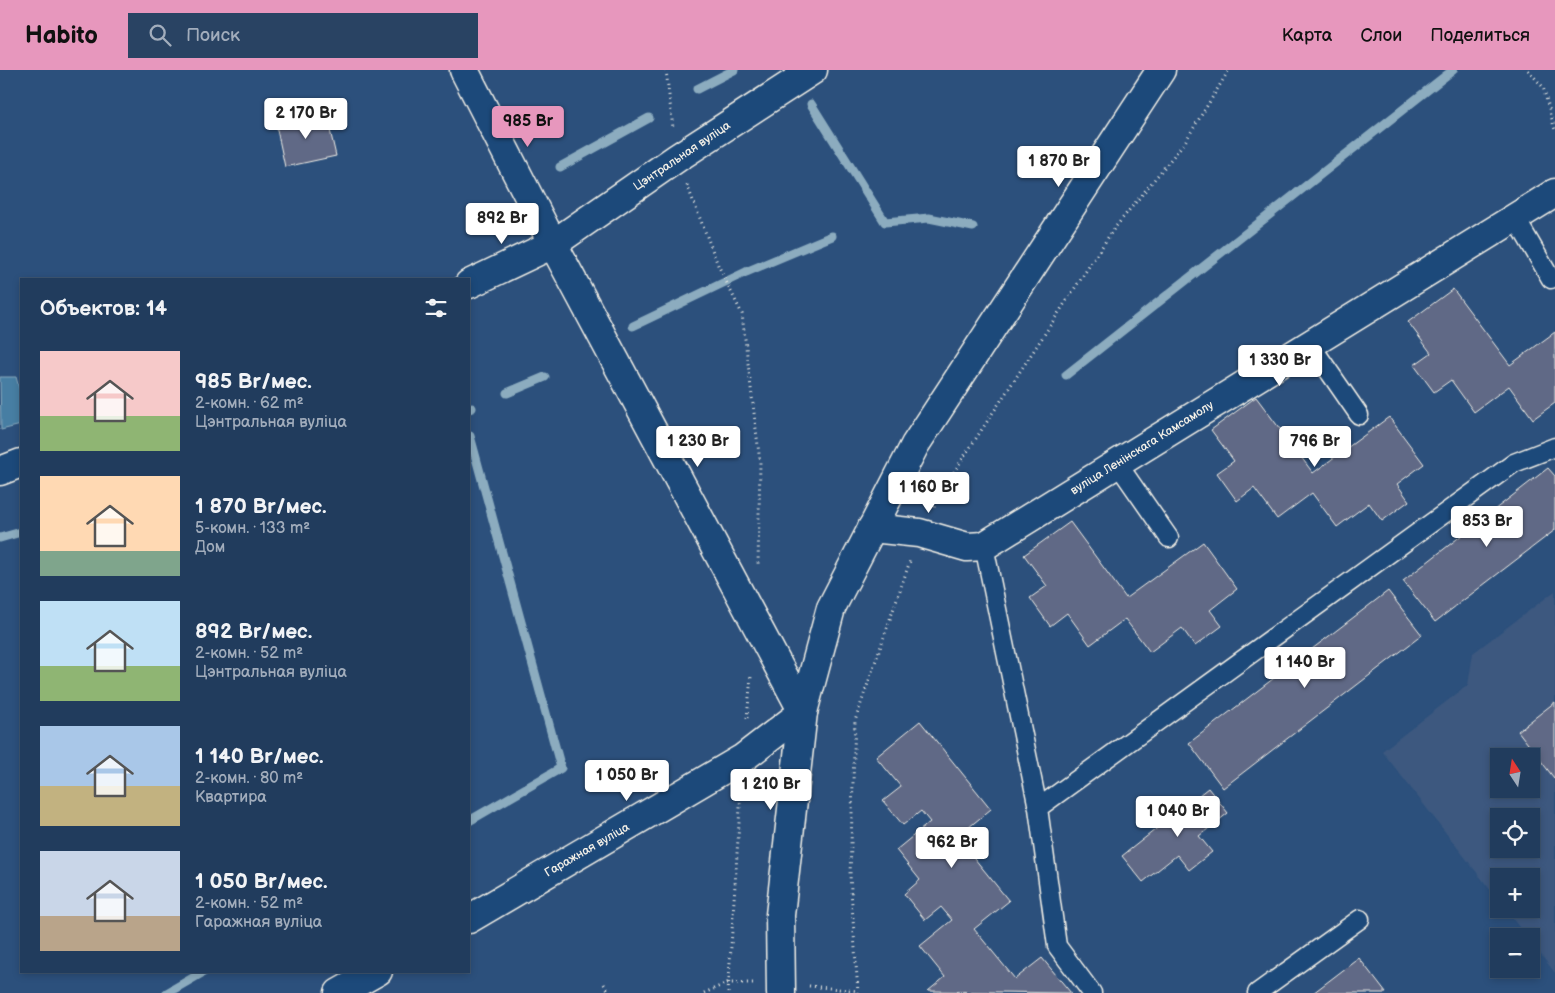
<!DOCTYPE html>
<html lang="ru">
<meta charset="utf-8">
<style>
body{margin:0;font-family:"Balsamiq Sans",sans-serif;background:#294363;color:#f1f3f6;height:100vh;display:flex;flex-direction:column;font-size:19px;white-space:nowrap}
*{box-sizing:border-box;margin:0}
p{font-size:16px;color:#a2adbc}
.icon{flex:none;width:28px;height:28px;fill:none;stroke:currentColor;stroke-width:2;stroke-linecap:round;stroke-linejoin:round}
.map{position:relative;flex:1;overflow:hidden}
.details{position:absolute;left:20px;top:208px;width:450px;height:695px;display:flex;flex-direction:column;background:#213c5d;border-radius:0px;box-shadow:0 2px 8px #0003,0 0 0 1px #3e5672}
.details>*{flex:none}
.needle{width:32px;rotate:348deg}
.controls{position:absolute;left:1490px;top:678px;display:grid;gap:10px}
.controls a{display:grid;place-items:center;width:50px;height:50px;border-radius:0px;background:#213c5d;box-shadow:0 2px 8px #0003,0 0 0 1px #3e5672;font-size:25px}
.price{position:absolute;translate:-50% -42px;padding:0 11px;border-radius:5px;background:#fff;color:#222;font-size:16px;line-height:32px;filter:drop-shadow(0 1px 2px #0008)}
.price::after{content:'';position:absolute;left:50%;top:30px;width:15px;height:11px;margin-left:-8px;background:inherit;clip-path:polygon(0 0,100% 0,50% 100%)}
.price.active{background:#e797bd;color:#111}
ul{padding:0;list-style:none}
li{display:flex;align-items:center;gap:15px;height:125px;padding:0 20px}
li span{display:grid;place-items:center;flex:none;width:140px;height:100px;border-radius:0px;color:#555}
li>.icon{margin-inline-start:auto}
span .icon{width:60px;height:60px;fill:#fffc;stroke-width:1}
li b{font-size:21px}
h2{display:flex;justify-content:space-between;align-items:center;height:60px;padding:0 20px;font-size:21px}
header{display:flex;align-items:center;gap:30px;box-sizing:border-box;height:70px;padding:0 25px;background:#e797bd;color:#111}
header strong{font-size:24px}
nav{display:flex;gap:28px;margin-inline-start:auto;font-size:18px}
.search{width:350px;height:45px;background:#294363;display:flex;align-items:center;gap:12px;box-sizing:border-box;padding:0 18px;border-radius:0px;color:#a2adbc;font-size:19px}
.map>svg:first-child{display:block}
.built{fill:#3c587f;fill-rule:evenodd}
.water{fill:#477ea3;stroke:#8cacbf}
.lines{fill:none;stroke-linecap:round;stroke-linejoin:round}
.stream{stroke:#8cacbf;stroke-width:9}
.building{fill:#616986;stroke:#f4f1e8}
.service-casing{stroke:#f4f1e8;stroke-width:21}
.minor-casing{stroke:#f4f1e8;stroke-width:31}
.tertiary-casing{stroke:#f4f1e8;stroke-width:31}
.secondary-casing{stroke:#f4f1e8;stroke-width:31}
.path{stroke:#f4f1e8;stroke-width:3;stroke-dasharray:1 4;stroke-linecap:butt}
.service{stroke:#1f4a7a;stroke-width:18}
.minor{stroke:#1f4a7a;stroke-width:28}
.tertiary{stroke:#1f4a7a;stroke-width:28}
.secondary{stroke:#1f4a7a;stroke-width:28}
.labels{text-anchor:middle;dominant-baseline:central;stroke-width:4;stroke-linejoin:round;paint-order:stroke}
.street-label{font-size:12px;fill:#f4f1e8;stroke:#1f4a7a}
</style>
<header>
<strong>Habito</strong>
<div class="search"><svg class="icon" aria-label="search" viewBox="0 0 24 24"><circle cx="10" cy="10" r="6"/><path d="M15 15l6 6"/></svg>Поиск</div>
<nav><a>Карта</a><a>Слои</a><a>Поделиться</a></nav>
</header>
<div class="map">
<svg width="1555" height="923" viewBox="0 0 1555 923">
<rect width="100%" height="100%" fill="#2c507c"/>
<filter id="ink" filterUnits="userSpaceOnUse"><feTurbulence type="fractalNoise" baseFrequency=".02" numOctaves="2"/><feDisplacementMap in="SourceGraphic" scale="10" xChannelSelector="R" yChannelSelector="G"/><feConvolveMatrix kernelMatrix="1 2 1 2 8 2 1 2 1" color-interpolation-filters="sRGB"/></filter>
<g filter="url(#ink)">
<!-- built -->
<path class="built" d="M1555,521v382l-24,-31v-6h-5l-21,-27h26v-33h-32v25l-117,-150 86,-66 5,-32zM1499,686h32v33h-32zM1499,746h32v33h-32z"/>
<!-- water -->
<path class="water" d="M0,307h16l5,18v30l-20,5z"/>
<g class="lines">
<!-- stream -->
<path class="stream" d="M697,19l37,-19
M811,34l74,118 44,-4 44,9
M560,97l89,-49
M633,256l113,-54 86,-36
M1066,305l387,-305
M507,323l38,-16
M469,339l3,-1
M0,468l21,-6
M469,751l92,-53 -91,-332
M167,923l38,-22"/>
</g>
<!-- building -->
<path class="building" d="M326,43l10,43 -51,11 -9,-42z
M1453,219l57,76 45,-33v71l-22,16 -24,-33 -35,26 -23,-32 -17,12 -20,-27 17,-12 -23,-31z
M1256,327l57,76 76,-56 35,47 -27,20 12,17 -27,20 -13,-18 -32,24 -25,-34 -35,26 -23,-31 -17,13 -20,-28 17,-12 -23,-31z
M1548,398l7,8v54l-120,92 -32,-41z
M1070,452l56,76 77,-56 34,47 -27,21 12,16 -27,20 -13,-18 -32,24 -25,-33 -35,26 -23,-32 -17,13 -20,-28 17,-12 -23,-31z
M1388,521l34,44 -199,153 -34,-45z
M1555,632v75l-1,1 -36,-47z
M920,651l71,88 -34,28 52,64 -35,28 41,50 27,-21 29,35 -143,-2 17,-14 -25,-31 32,-26 -11,-13 -16,13 -21,-26 16,-14 -24,-30 34,-28 -9,-11 -18,14 -20,-24 18,-14 -25,-30z
M1208,718l20,25 -29,23 13,16 -23,18 -12,-15 -34,27 -21,-26z
M1359,888l27,35h-73z"/>
<g class="lines">
<!-- service casing -->
<g class="service-casing">
<path id="service" d="M1515,147l36,62
M1310,274l49,71
M1117,393l52,75
M984,476l54,262 19,138 35,47
M1038,738l476,-345 41,-16
M1257,923l103,-74"/>
</g>
<!-- minor casing -->
<g class="minor-casing">
<path id="minor" d="M469,214l84,-40 124,-86 136,-88
M0,401l21,-8
M872,458l47,5 48,14 17,-1 571,-353
M469,849l274,-161 60,-46
M339,923l39,-22"/>
</g>
<!-- tertiary casing -->
<g class="tertiary-casing">
<path id="tertiary" d="M464,0l89,174 250,468"/>
</g>
<!-- secondary casing -->
<g class="secondary-casing">
<path id="secondary" d="M781,923l-1,-78 23,-203 28,-104 84,-163 246,-375"/>
</g>
<!-- path -->
<path class="path" d="M666,0l7,58
M1528,0l15,17 12,43
M687,115l31,80 24,49 18,148 -2,104
M934,437l14,-26 165,-251 72,-88 44,-72
M747,648l4,-41
M604,914l6,9
M809,916l49,5
M704,923l23,-10h26
M728,923l13,-201
M858,923l-8,-118 5,-154 55,-160"/>
<!-- service -->
<use href="#service" class="service"/>
<!-- minor -->
<use href="#minor" class="minor"/>
<!-- tertiary -->
<use href="#tertiary" class="tertiary"/>
<!-- secondary -->
<use href="#secondary" class="secondary"/>
</g>
</g>
<g class="labels">
<!-- street labels -->
<g class="street-label">
<text transform="translate(682 86) rotate(-34)">Цэнтральная вуліца</text>
<text transform="translate(1142 378) rotate(-32)">вуліца Ленінскага Камсамолу</text>
<text transform="translate(587 780) rotate(-30)">Гаражная вуліца</text>
</g>
</g>
</svg>
<div class="controls">
<a><svg class="needle" viewBox="-14 -14 28 28"><path d="M0-13l5 13h-10z" fill="#e53935"/><path d="M0 13l5-13h-10z" fill="#a2adbc"/></svg></a>
<a><svg class="icon" aria-label="locate" viewBox="0 0 24 24"><circle cx="12" cy="12" r="6"/><path d="M12 2v4M12 18v4M2 12h4M18 12h4"/></svg></a>
<a>+</a>
<a>−</a>
</div>
<b class="price" style="left:306px;top:70px">2 170 Br</b>
<b class="price active" style="left:528px;top:78px">985 Br</b>
<b class="price" style="left:1059px;top:118px">1 870 Br</b>
<b class="price" style="left:502px;top:175px">892 Br</b>
<b class="price" style="left:1280px;top:317px">1 330 Br</b>
<b class="price" style="left:698px;top:398px">1 230 Br</b>
<b class="price" style="left:1315px;top:398px">796 Br</b>
<b class="price" style="left:929px;top:444px">1 160 Br</b>
<b class="price" style="left:1487px;top:478px">853 Br</b>
<b class="price" style="left:1305px;top:619px">1 140 Br</b>
<b class="price" style="left:627px;top:732px">1 050 Br</b>
<b class="price" style="left:771px;top:741px">1 210 Br</b>
<b class="price" style="left:1178px;top:768px">1 040 Br</b>
<b class="price" style="left:952px;top:799px">962 Br</b>
<section class="details">
<h2>Объектов: 14<svg class="icon" aria-label="filters" viewBox="0 0 24 24"><path d="M4 7h16M4 17h16"/><circle cx="9" cy="7" r="2"/><circle cx="15" cy="17" r="2"/></svg></h2>
<ul>
<li><span style="background:linear-gradient(#f6c9c9 65%,#8fb573 0)"><svg class="icon" aria-label="home" viewBox="0 0 24 24"><path d="M3 11l9-7 9 7M6 9v11h12V9"/></svg></span><div><b>985 Br/мес.</b><p>2-комн. · 62 m²</p><p>Цэнтральная вуліца</p></div></li>
<li><span style="background:linear-gradient(#ffd9b3 75%,#7fa58c 0)"><svg class="icon" aria-label="home" viewBox="0 0 24 24"><path d="M3 11l9-7 9 7M6 9v11h12V9"/></svg></span><div><b>1 870 Br/мес.</b><p>5-комн. · 133 m²</p><p>Дом</p></div></li>
<li><span style="background:linear-gradient(#bfe0f5 65%,#8fb573 0)"><svg class="icon" aria-label="home" viewBox="0 0 24 24"><path d="M3 11l9-7 9 7M6 9v11h12V9"/></svg></span><div><b>892 Br/мес.</b><p>2-комн. · 52 m²</p><p>Цэнтральная вуліца</p></div></li>
<li><span style="background:linear-gradient(#a9c7e8 60%,#c2b280 0)"><svg class="icon" aria-label="home" viewBox="0 0 24 24"><path d="M3 11l9-7 9 7M6 9v11h12V9"/></svg></span><div><b>1 140 Br/мес.</b><p>2-комн. · 80 m²</p><p>Квартира</p></div></li>
<li><span style="background:linear-gradient(#c9d6e8 65%,#b9a48a 0)"><svg class="icon" aria-label="home" viewBox="0 0 24 24"><path d="M3 11l9-7 9 7M6 9v11h12V9"/></svg></span><div><b>1 050 Br/мес.</b><p>2-комн. · 52 m²</p><p>Гаражная вуліца</p></div></li>
</ul>
</section>
</div>
